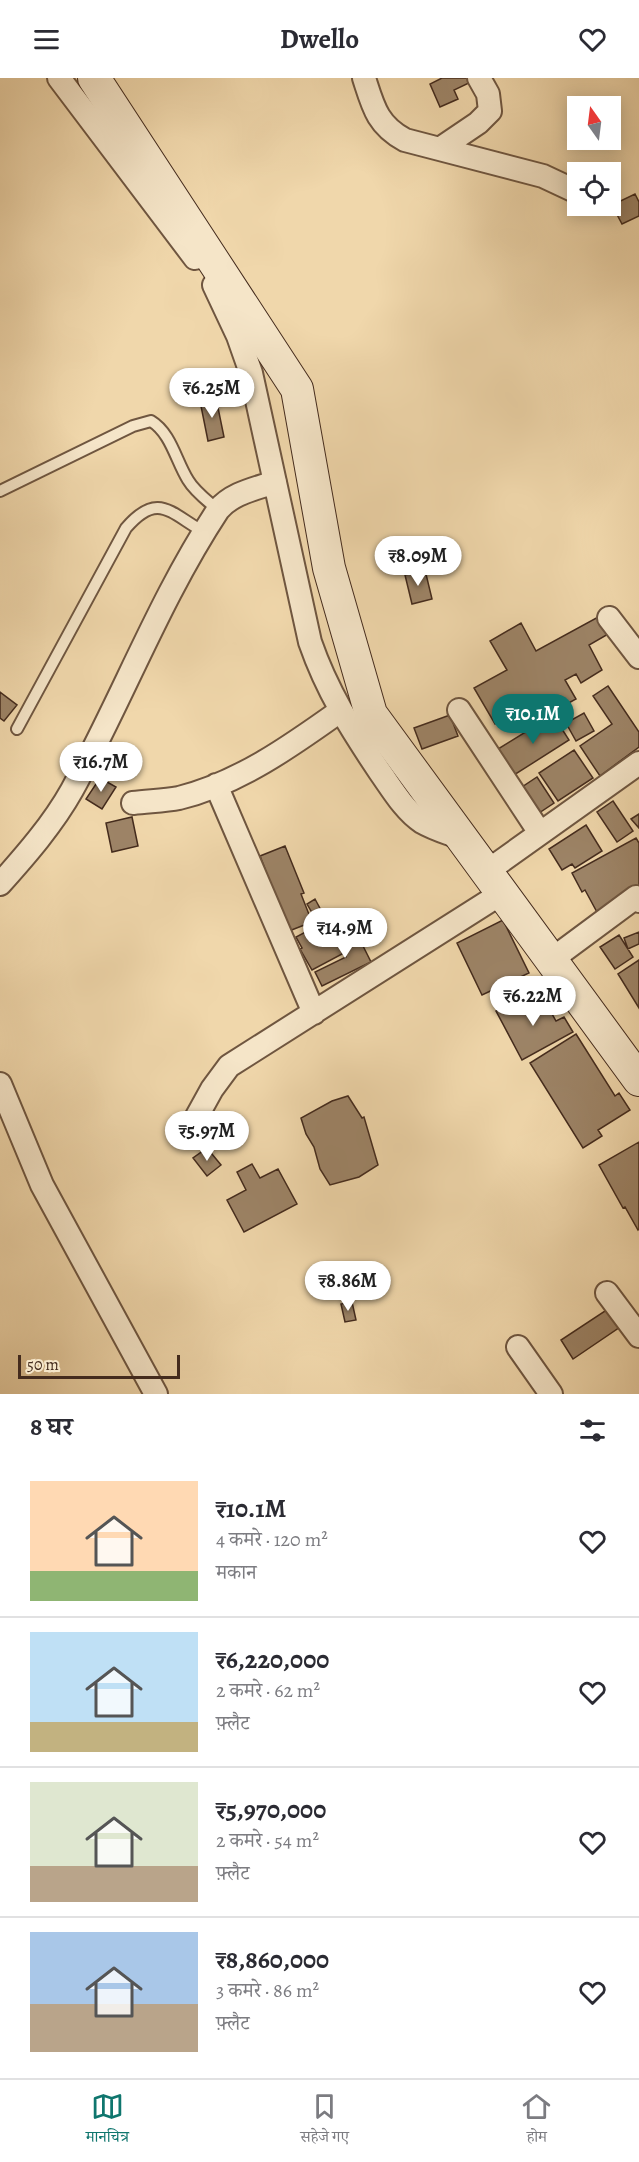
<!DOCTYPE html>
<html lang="hi">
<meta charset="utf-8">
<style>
body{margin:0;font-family:Alegreya,"Noto Serif Devanagari",serif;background:#f2f2f3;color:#2b2b33;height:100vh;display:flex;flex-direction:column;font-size:22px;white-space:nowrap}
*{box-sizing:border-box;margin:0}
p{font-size:20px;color:#7c7c81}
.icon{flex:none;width:33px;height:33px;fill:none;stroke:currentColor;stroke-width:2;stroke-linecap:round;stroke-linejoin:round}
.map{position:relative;height:1316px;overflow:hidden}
.details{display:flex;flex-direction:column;background:#fff;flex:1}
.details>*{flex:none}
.needle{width:39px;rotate:346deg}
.fabs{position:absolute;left:567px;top:18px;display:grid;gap:12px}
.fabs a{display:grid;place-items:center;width:54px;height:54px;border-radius:0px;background:#fff;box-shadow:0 3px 15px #0003;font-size:30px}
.scale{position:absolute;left:18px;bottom:15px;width:162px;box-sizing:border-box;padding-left:6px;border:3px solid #442b1d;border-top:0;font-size:16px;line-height:21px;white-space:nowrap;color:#442b1d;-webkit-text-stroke:4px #f5e5c8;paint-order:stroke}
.price{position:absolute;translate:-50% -51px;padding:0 14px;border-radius:21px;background:#fff;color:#222;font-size:20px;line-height:39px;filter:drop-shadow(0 2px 3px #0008)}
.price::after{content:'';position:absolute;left:50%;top:36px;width:18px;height:14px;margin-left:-9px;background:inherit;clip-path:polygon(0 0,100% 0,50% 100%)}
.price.current{background:#0f766e;color:#fff}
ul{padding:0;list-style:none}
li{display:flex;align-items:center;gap:18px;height:150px;padding:0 30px}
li+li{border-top:2px solid #e1e1e2}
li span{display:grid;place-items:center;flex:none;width:168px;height:120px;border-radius:0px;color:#555}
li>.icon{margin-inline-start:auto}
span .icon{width:72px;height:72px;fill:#fffc;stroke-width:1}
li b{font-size:26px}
h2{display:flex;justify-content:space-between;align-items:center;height:72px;padding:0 30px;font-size:26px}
header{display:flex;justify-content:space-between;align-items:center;height:78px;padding:0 30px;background:#fff;font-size:27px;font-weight:700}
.tab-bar{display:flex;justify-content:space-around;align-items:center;height:84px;border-top:2px solid #e1e1e2;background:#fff;font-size:16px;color:#7c7c81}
.tab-bar a{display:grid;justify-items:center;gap:3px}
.tab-bar .current{color:#0f766e}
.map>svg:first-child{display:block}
.building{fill:#9d8467;stroke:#442b1d;stroke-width:1.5}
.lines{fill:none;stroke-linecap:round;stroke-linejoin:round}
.service-casing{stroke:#6f5640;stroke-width:14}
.minor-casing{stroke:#6f5640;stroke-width:26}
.secondary-casing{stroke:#442b1d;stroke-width:34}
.service{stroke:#f5e5c8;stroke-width:10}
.minor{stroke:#f5e5c8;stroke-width:22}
.secondary{stroke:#f5e5c8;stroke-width:32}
</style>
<header><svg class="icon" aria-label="menu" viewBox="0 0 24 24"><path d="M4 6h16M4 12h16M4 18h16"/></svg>Dwello<svg class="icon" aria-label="heart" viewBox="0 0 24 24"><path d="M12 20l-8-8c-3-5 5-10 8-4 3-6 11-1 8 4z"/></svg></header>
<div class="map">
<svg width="639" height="1316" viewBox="0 0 639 1316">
<rect width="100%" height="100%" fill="#f0d7ab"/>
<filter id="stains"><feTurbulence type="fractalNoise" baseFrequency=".00333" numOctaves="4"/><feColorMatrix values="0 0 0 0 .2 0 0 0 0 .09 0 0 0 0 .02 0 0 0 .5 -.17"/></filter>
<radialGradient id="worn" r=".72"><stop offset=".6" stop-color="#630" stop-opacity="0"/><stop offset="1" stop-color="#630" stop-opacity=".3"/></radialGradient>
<!-- building -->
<path class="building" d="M442,0h27l2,4 -17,8 4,9 -18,8 -10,-23z
M635,116l4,8v14l-17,8 -10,-19z
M216,320l8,39 -16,4 -8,-40z
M425,492l7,29 -20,5 -7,-29z
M600,538l10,17 -21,12 13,25 -21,13 -5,-9 -11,6 11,19 -58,32 -9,-16 -14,9 -21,-36 33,-18 -17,-29 31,-18 15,28z
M608,608l31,46v15l-39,29 -20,-30 32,-22 -19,-28z
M0,614l17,13 -13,16 -4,-3z
M584,635l10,18 -18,10 -10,-18z
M450,637l8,21 -36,13 -8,-21z
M553,637l16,25 -55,35 -16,-26z
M574,672l19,28 -35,23 -19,-28z
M537,699l17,26 -15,10 -17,-26z
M100,700l16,9 -14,22 -16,-10z
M613,723l20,30 -16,11 -20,-30z
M639,736v14l-8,-9z
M132,739l6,29 -26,6 -6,-29z
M586,747l16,26 -27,17 -3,-4 -10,6 -13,-21z
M636,760l3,5v44l-41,27 -13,-24 -3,2 -10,-19z
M285,768l19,47 -3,1 11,28 -23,9 -29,-75z
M315,821l29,54 -32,17 -12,-21 2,-1 -6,-11 23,-12 -12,-21z
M503,842l26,53 -47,22 -25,-52z
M355,852l16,32 -49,24 -7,-14 31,-15 -9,-18z
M639,854v12l-11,5 -4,-11z
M619,857l14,22 -18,12 -15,-22z
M639,882v48l-21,-34z
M543,920l13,23 8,-4 9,15 -51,28 -26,-49 16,-9 5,9z
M576,956l39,62 4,-3 11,17 -32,20 4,6 -19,12 -53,-85z
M348,1018l14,22 2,-1 14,48 -19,12 -29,8 -10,-16 -6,-22 -8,-13 -5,-16 31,-17z
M639,1064v87l-1,1 -13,-23 -2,1 -24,-43z
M207,1070l14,17 -14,11 -14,-18z
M252,1086l8,14 18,-9 19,35 -53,28 -17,-32 19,-10 -9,-18z
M352,1224l4,18 -11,2 -4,-18z
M611,1229l12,18 -50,34 -12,-19z"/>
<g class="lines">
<!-- service casing -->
<g class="service-casing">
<path id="service" d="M0,413l133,-65 18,-5c20,12 25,40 37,59 7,12 20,21 30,30
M17,651l109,-201c32,-37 44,-15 78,4"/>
</g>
<!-- minor casing -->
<g class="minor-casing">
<path id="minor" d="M59,0l136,180
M364,0c9,28 13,47 41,62l138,36 32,15
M441,70l37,-25 12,-12 -2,-17 -9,-16
M214,207l24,51 13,37 59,269c17,49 41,87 70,130 12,17 25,39 42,50 12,7 26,11 39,16
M609,540l30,39
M459,632l81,123
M216,707l98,228
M133,725c15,-2 31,-2 46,-5 60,-15 112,-52 161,-87
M486,794l153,-109
M0,806c26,-29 53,-60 72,-94 51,-93 88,-192 146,-280 14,-17 37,-21 57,-28
M551,882l85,-63 3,4
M0,1006l42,101 114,209
M196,1040l16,-29 17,-23 273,-173
M607,1215l32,43
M518,1269l33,47"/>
</g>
<!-- secondary casing -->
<g class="secondary-casing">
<path id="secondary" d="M94,0l203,311 32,179 42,146 268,366"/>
</g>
<!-- service -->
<use href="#service" class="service"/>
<!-- minor -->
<use href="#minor" class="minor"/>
<!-- secondary -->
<use href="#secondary" class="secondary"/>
</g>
<rect width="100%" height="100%" filter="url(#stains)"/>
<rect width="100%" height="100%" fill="url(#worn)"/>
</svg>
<div class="fabs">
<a><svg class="needle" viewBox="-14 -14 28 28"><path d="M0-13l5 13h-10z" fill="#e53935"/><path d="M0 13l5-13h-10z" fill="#7c7c81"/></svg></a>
<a><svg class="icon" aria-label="locate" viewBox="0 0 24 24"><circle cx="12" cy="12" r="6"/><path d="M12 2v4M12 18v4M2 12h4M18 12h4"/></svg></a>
</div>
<div class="scale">50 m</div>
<b class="price" style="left:212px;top:341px">₹6.25M</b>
<b class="price" style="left:418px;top:509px">₹8.09M</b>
<b class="price current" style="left:533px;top:667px">₹10.1M</b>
<b class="price" style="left:101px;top:715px">₹16.7M</b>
<b class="price" style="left:345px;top:881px">₹14.9M</b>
<b class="price" style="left:533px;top:949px">₹6.22M</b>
<b class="price" style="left:207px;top:1084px">₹5.97M</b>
<b class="price" style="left:348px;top:1234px">₹8.86M</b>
</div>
<section class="details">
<h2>8 घर<svg class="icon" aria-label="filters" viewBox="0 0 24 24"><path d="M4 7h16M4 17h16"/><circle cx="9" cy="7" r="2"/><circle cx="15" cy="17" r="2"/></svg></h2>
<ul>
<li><span style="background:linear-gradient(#ffd9b3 75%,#8fb573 0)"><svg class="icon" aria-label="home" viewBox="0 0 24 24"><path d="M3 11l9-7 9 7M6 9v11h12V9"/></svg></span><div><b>₹10.1M</b><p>4 कमरे · 120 m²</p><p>मकान</p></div><svg class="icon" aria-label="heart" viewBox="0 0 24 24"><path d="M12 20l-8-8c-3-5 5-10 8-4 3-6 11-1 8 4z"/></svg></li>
<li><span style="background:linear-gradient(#bfe0f5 75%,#c2b280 0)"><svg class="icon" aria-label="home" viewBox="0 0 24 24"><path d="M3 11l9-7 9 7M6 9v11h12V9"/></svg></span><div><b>₹6,220,000</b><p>2 कमरे · 62 m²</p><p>फ़्लैट</p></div><svg class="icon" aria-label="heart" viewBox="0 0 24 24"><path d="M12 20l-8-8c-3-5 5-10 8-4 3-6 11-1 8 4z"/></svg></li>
<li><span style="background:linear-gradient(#dfe7d0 70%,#b9a48a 0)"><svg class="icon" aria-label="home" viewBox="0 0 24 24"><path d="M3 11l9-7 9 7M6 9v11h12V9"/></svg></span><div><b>₹5,970,000</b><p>2 कमरे · 54 m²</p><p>फ़्लैट</p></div><svg class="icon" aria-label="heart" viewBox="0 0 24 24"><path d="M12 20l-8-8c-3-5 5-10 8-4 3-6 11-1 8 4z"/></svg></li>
<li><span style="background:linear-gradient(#a9c7e8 60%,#b9a48a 0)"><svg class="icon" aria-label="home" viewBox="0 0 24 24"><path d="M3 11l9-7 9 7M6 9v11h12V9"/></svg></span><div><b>₹8,860,000</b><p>3 कमरे · 86 m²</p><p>फ़्लैट</p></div><svg class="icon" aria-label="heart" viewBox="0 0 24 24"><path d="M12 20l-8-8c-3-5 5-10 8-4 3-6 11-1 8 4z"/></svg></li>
</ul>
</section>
<nav class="tab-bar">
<a class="current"><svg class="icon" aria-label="map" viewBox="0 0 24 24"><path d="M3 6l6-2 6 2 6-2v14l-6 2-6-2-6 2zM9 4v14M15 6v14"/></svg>मानचित्र</a>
<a><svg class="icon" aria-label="saved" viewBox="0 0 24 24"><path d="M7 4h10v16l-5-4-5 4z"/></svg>सहेजे गए</a>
<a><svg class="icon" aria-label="home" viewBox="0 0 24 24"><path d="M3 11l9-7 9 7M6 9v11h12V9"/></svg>होम</a>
</nav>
